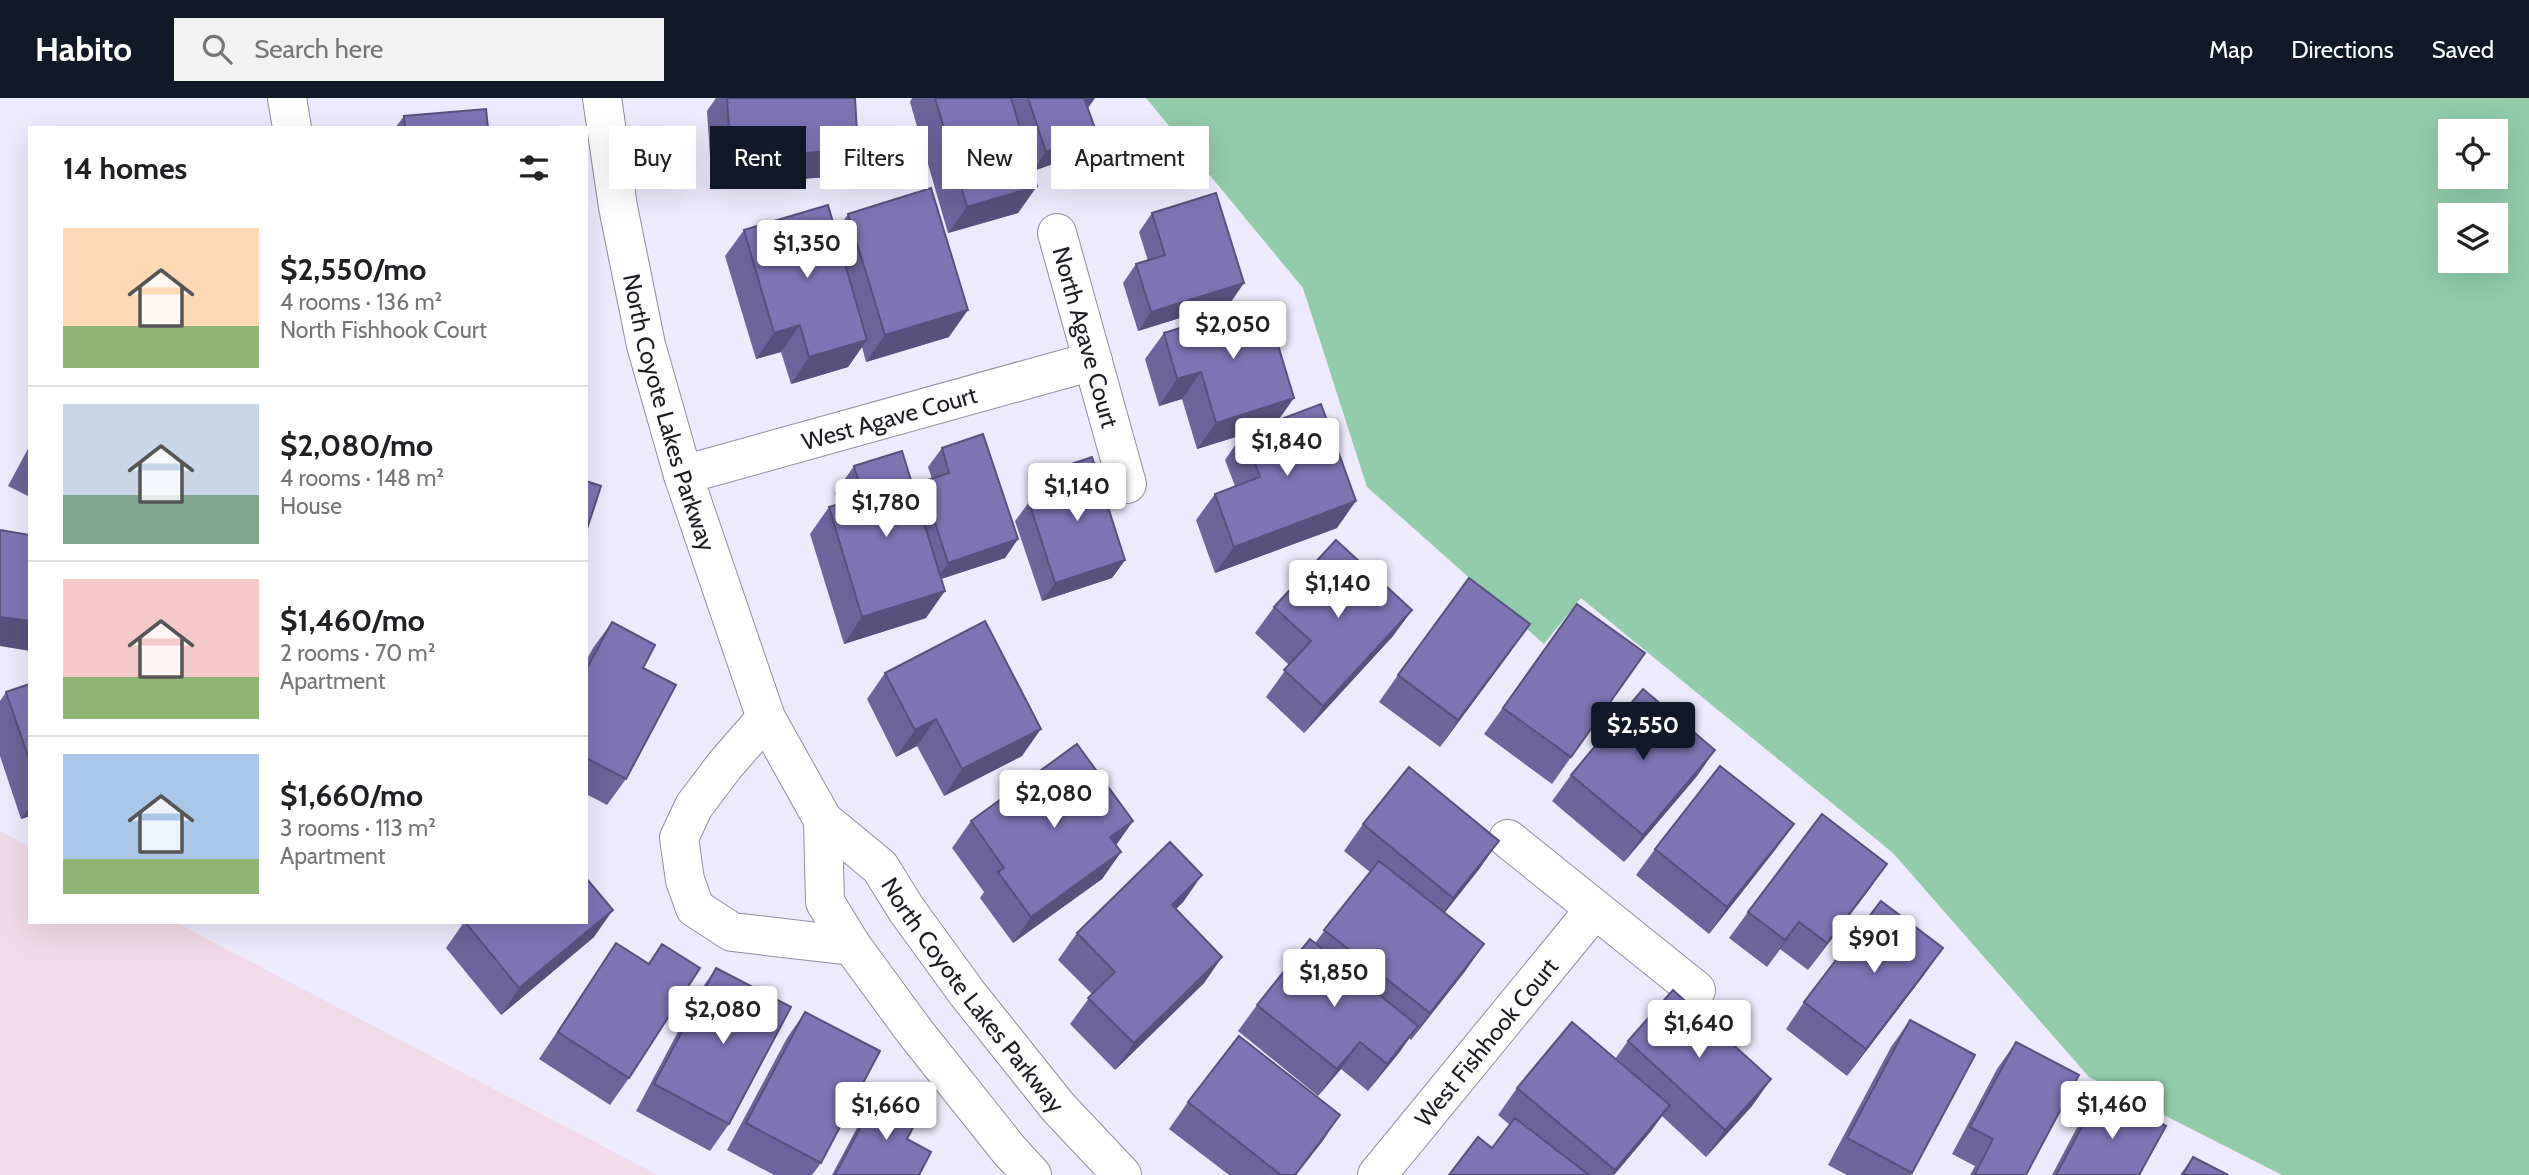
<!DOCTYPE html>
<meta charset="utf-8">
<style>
body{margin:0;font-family:Cabin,sans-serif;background:#f2f2f2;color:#202124;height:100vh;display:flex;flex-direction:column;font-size:26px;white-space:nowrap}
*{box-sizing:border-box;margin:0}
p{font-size:23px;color:#757577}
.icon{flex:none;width:38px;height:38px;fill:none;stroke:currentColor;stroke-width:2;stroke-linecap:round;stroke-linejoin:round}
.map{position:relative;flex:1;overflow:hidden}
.side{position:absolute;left:28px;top:28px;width:560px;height:798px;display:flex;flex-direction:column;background:#fff;border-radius:0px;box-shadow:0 7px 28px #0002}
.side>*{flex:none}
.hud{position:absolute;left:609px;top:28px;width:665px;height:63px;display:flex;gap:14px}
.controls{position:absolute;left:2438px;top:21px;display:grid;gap:14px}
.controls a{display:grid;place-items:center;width:70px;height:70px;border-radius:0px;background:#fff;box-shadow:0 7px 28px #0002;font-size:35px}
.price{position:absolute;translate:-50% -60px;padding:0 16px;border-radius:7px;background:#fff;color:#222;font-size:23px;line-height:46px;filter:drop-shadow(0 2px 4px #0008)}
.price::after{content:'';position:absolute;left:50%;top:42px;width:21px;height:16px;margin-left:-10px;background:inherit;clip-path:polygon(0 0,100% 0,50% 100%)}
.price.current{background:#111827;color:#fff}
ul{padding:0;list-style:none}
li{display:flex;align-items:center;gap:21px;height:175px;padding:0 35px}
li+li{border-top:2px solid #e0e0e0}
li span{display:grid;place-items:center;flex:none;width:196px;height:140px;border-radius:0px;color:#555}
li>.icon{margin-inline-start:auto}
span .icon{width:84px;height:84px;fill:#fffc;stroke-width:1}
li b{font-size:30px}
h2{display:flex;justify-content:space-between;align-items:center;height:84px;padding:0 35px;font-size:30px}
.chip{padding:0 24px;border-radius:0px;background:#fff;box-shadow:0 7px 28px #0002;font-size:24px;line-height:63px}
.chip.current{background:#111827;color:#fff}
header{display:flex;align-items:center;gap:42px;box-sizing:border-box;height:98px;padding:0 35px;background:#111827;color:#fff}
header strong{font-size:33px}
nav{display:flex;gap:38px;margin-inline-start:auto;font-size:24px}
.search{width:490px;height:63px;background:#f2f2f2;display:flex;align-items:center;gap:18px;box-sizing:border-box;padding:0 24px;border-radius:0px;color:#757577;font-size:26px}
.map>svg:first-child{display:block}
.industrial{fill:#f2dbe8}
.green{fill:#91cdab;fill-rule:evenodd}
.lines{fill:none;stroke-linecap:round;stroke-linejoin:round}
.minor-casing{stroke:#908e9e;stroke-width:40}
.tertiary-casing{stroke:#908e9e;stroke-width:40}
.minor{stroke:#fff;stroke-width:38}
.tertiary{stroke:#fff;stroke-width:38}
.wall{fill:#6c649b}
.shaded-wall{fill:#58517e}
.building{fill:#7e74b4;stroke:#58517e;stroke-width:2}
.labels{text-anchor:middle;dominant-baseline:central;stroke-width:6;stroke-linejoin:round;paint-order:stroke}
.street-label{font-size:24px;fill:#1d1c22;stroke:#eceafc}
</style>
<header>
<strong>Habito</strong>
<div class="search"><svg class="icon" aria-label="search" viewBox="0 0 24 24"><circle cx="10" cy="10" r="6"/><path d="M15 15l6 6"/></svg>Search here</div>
<nav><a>Map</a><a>Directions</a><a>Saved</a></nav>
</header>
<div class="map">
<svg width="2529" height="1077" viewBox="0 0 2529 1077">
<rect width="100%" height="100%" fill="#eceafc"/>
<!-- industrial -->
<path class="industrial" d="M0,733l30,16v75h145l483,253h-658z"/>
<!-- green -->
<path class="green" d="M1146,0h1383v1077h-247l-193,-98 -196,-224 -312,-255 -37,46 -177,-157 -64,-199zM2450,33h46v46h-46zM2450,117h46v46h-46z"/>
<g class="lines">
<!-- minor casing -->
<g class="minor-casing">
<g id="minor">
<path d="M287,0l5,30"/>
<path id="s1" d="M1057,135l70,251"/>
<path id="s2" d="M683,377l410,-114"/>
<path d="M1508,741l188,151"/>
<path id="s3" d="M1377,1077l218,-266"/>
</g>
</g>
<!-- tertiary casing -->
<g class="tertiary-casing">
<g id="tertiary">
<path id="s4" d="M602,0l16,109 28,138 37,130 83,243 57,102 57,47 26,42 61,84 91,114 64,68"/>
<path d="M766,620l-41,47 -31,41 -15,32 6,42 10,28 37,24 120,14"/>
<path d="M823,722l2,82 27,44 63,86 94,118 23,25"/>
</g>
</g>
<!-- minor -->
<use href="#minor" class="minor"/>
<!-- tertiary -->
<use href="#tertiary" class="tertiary"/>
</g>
<!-- wall -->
<path class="wall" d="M716,0h139l3,51 -19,27 -127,10 -5,-75z
M912,0h183l-7,10 -4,45 -51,18 4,15 -19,27 -70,20 -38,-131z
M404,18l84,12h-93z
M1152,115l79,89 -93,29 -15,-48 13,-19 12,-3 -9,-29z
M848,116l101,123 -83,25 -4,-15 -14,20 -57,17 -10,-32 -25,7 -31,-103 19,-26 92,2z
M1164,235l115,87 58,108 -122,45 -19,-53 19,-26 20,-8 -10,-26 17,-25 -45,14 -15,-50 -23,7 -14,-47z
M30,347v52l-22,-11z
M942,350l76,91 -13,19 -64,21 -15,39 -82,26 -34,-110 19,-27 9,-3 -3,-11 19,-27 61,26 7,-10 10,-3 -4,-12z
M1051,373l74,89 -13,18 -70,23 -27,-80 14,-19 11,-4 -2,-8z
M1577,506l68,49 -93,131 -68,-50z
M1274,509l138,3 -19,26 -89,97 -38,-36 23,-32 -34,-32z
M612,524l31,46 -17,111 -19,26 -21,-11v-133l7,-13z
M1511,553l-71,96 -61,-45 19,-27z
M885,575l137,83 -78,40 -27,-50 -21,11 -29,-58z
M30,586v132l-9,3 -21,-63v-55l6,-9z
M1715,652l-18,26 -73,86 -72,-61 19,-26z
M971,723h162l-17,24 5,7 -19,27 -89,64 -33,-45 4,-6 -32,-44z
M1363,726l117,44 -35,44 21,58 -55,70 -2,-2 -41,53 -27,-22 -23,27 -80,-65 19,-26 58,-62 55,-71 -26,-21z
M1794,726l-19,26 -66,84 -73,-59 19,-26z
M1887,766l-19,27 -60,79 -28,-21 -13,18 -38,-29 19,-26z
M1184,803l-8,8 46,48 -18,26 -89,87 -45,-46 22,-30 -34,-34 19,-27z
M464,824h122l8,15 -93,78 -55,-67z
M616,845l32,21 14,-20 -33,134 -19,27 -71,-46z
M716,870l13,156 -19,27 -74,-40 62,-117z
M1924,877l-77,101 -61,-47 18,-27z
M805,914l16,151 -9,12h-38l-47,-25 60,-112z
M1910,922l65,35 -64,120h-64l-19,-10 63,-118z
M1628,943l143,38 -19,27 -46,51 -44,-41 -11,15 -37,44h-165l43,-27 18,-23 -12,-10 19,-27 98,-29z
M2016,944l10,133h-56l5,-9 -23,-12 45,-85z
M880,993l39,84h-87l35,-66z
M2101,993l38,84h-87l30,-57z
M1188,1004l152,13 -44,60h-67l-60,-46z
M2193,1059l35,18h-48z"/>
<!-- shaded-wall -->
<path class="shaded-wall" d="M1083,0h12l-9,12z
M1097,36l-13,19 -51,18 13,-19z
M858,51l-19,27 -127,10 19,-27z
M1037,88l-19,27 -70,20 19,-26z
M1244,185l-13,19 -93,29 13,-19z
M968,212l-19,27 -83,25 19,-27z
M800,227l-19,27 -25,7 18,-26z
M867,242l-19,27 -57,17 18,-27z
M1201,274l-19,27 -23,7 18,-27z
M1294,300l-19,27 -31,8 -2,2 -45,14 19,-26z
M1356,403l-19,27 -122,45 19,-26z
M1018,441l-13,19 -70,23 13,-18z
M1125,462l-13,18 -70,23 13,-18z
M945,493l-19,27 -82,26 18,-27z
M1412,512l-19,26 -89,97 19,-27z
M0,519l30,4v30l-30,-5z
M1530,526l-19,27 -71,96 18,-27z
M936,621l-19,27 -21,11 19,-27z
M1041,631l-19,27 -78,40 18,-27z
M1715,652l-18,26 -73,86 19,-27z
M30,708v10l-9,3z
M1133,723l-19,27 -4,-11z
M1794,726l-19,26 -66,84 18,-27z
M1499,743l-19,27 -45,57 18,-27z
M1121,754l-19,27 -89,64 18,-26z
M1887,766l-19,27 -60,79 19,-27z
M1202,777l-18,26 -31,31 19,-27z
M613,812l-19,27 -93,78 18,-27z
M1799,824l-19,27 -13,18 18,-27z
M1484,846l-18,26 -55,70 19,-27z
M1943,850l-19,27 -77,101 19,-27z
M1222,859l-18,26 -89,87 19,-27z
M1418,928l-19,27 -31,38 19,-27z
M1360,944l-19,27 -23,27 19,-27z
M1771,981l-19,27 -46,51 19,-27z
M1670,1007l-19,26 -37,44h-3z
M1340,1017l-18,27 -26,33h-1z"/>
<!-- building -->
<path class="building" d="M727,0h128l3,51 -127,10z
M935,0h76l26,88 -70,21z
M1028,0h56l13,36 -51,18z
M486,11l2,19h-83l-1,-12z
M931,90l37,122 -83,25 -37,-121z
M1216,95l28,90 -93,29 -15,-48 29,-9 -13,-42z
M828,107l39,135 -58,17 -9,-32 -26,8 -30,-103z
M1265,204l29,96 -78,25 -15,-51 -24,7 -13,-46z
M1321,306l35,97 -122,46 -19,-53 45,-17 -16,-44z
M983,336l35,105 -70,24 -26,-81 27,-9 -7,-25z
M902,353l43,140 -83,26 -33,-110 34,-10 -9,-31z
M1092,359l33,103 -70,23 -26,-81 28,-10 -6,-21z
M586,383l15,5 -15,46z
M0,432l30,5v86l-30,-4z
M1336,442l76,70 -89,96 -39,-36 27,-29 -37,-34z
M1469,480l61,46 -72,96 -60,-45z
M1577,506l68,49 -74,104 -68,-49z
M985,523l56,108 -79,40 -26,-50 -21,11 -30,-57z
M612,524l43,23 -12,23 33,17 -50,94 -40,-21v-88z
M30,586v78l-24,-70z
M1643,591l72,61 -72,85 -72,-60z
M1077,646l56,77 -23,16 11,15 -90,65 -33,-45 6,-4 -33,-47z
M1720,668l74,58 -67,83 -72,-58z
M1409,669l90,74 -46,57 -90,-74z
M1822,716l65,50 -60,79 -28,-21 -14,18 -37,-28z
M1170,744l32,33 -30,30 50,52 -88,86 -46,-45 27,-26 -38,-39z
M1379,763l105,83 -54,69 -106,-83z
M586,780l27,32 -94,78 -54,-66h121z
M1881,803l62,47 -77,101 -62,-47z
M1310,841l108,87 -31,38 -27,-22 -23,27 -80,-64z
M616,845l33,21 13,-20 38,24 -71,110 -71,-46z
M716,870l75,39 -62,117 -75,-40z
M1673,892l98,89 -46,51 -97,-89z
M805,914l75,39 -59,112 -75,-40z
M1910,922l65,35 -63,118 -65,-35z
M1572,924l98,83 -55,65 -98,-82z
M1239,938l101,79 -45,60h-14l-93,-73z
M2016,944l63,33 -53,100h-49l-2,-1 18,-35 -23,-12z
M880,993l41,21 -14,27 24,13 -12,23h-84z
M2101,993l65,35 -27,49h-83z
M1515,1020l74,57h-140l29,-38 14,11z
M2193,1059l35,18h-45z"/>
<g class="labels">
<!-- street labels -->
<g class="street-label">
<text stroke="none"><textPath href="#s1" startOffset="108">North Agave Court</textPath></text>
<text stroke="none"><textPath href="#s4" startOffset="322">North Coyote Lakes Parkway</textPath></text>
<text stroke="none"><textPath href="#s2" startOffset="214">West Agave Court</textPath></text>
<text stroke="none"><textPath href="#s4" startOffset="992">North Coyote Lakes Parkway</textPath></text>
<text stroke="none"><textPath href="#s3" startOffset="172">West Fishhook Court</textPath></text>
</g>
</g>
</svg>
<div class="controls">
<a><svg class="icon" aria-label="locate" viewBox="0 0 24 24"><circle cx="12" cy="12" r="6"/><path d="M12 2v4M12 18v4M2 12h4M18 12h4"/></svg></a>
<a><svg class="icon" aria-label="layers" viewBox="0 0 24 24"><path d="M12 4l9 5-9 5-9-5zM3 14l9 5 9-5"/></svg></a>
</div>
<b class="price" style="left:807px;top:182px">$1,350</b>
<b class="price" style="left:1233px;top:263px">$2,050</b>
<b class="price" style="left:1287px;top:380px">$1,840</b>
<b class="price" style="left:1077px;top:425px">$1,140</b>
<b class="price" style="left:886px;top:441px">$1,780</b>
<b class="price" style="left:1338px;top:522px">$1,140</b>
<b class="price current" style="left:1643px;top:664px">$2,550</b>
<b class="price" style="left:1054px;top:732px">$2,080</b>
<b class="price" style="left:1874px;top:877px">$901</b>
<b class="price" style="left:1334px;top:911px">$1,850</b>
<b class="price" style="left:723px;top:948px">$2,080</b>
<b class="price" style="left:1699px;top:962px">$1,640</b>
<b class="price" style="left:2112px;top:1043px">$1,460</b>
<b class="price" style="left:886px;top:1044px">$1,660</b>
<div class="hud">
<a class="chip">Buy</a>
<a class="chip current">Rent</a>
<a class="chip">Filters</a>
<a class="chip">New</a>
<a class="chip">Apartment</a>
</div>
<section class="side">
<h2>14 homes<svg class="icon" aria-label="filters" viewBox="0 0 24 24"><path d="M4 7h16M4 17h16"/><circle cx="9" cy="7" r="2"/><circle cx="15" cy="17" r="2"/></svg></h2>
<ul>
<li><span style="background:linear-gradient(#ffd9b3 70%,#8fb573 0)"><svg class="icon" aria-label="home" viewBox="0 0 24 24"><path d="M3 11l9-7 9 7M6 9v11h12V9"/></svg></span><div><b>$2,550/mo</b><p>4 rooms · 136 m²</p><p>North Fishhook Court</p></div></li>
<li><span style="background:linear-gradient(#c9d6e8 65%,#7fa58c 0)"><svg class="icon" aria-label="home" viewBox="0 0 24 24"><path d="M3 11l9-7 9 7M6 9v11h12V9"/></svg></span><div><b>$2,080/mo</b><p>4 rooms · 148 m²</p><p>House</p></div></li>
<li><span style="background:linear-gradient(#f6c9c9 70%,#8fb573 0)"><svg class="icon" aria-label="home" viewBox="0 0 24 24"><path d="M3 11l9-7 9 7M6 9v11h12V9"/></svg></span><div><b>$1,460/mo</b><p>2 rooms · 70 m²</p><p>Apartment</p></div></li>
<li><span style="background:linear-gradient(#a9c7e8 75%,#8fb573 0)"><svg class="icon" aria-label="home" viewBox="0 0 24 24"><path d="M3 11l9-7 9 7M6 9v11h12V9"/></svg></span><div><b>$1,660/mo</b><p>3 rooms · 113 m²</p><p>Apartment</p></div></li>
</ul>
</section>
</div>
